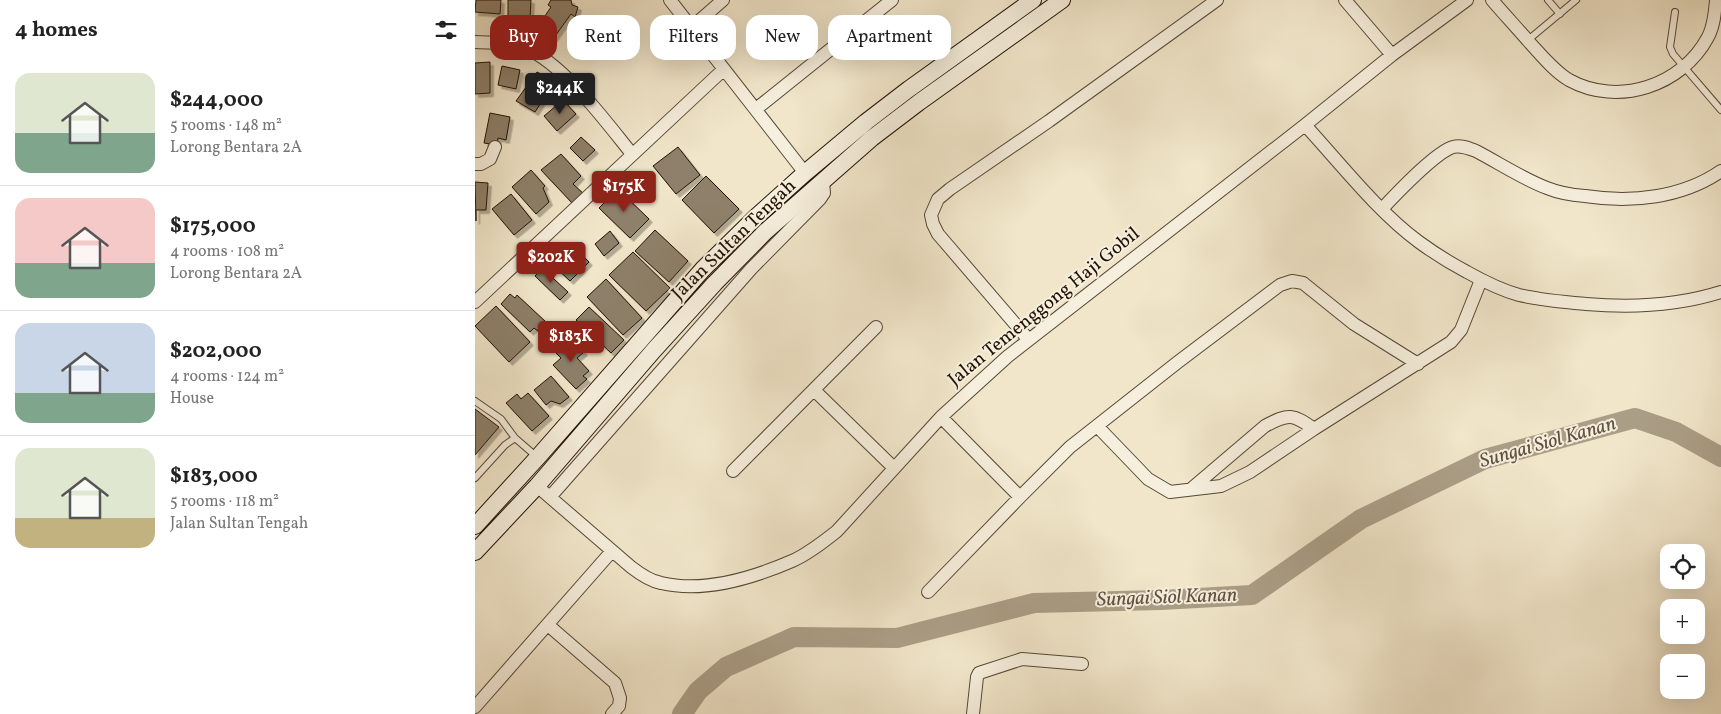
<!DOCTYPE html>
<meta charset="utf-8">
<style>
body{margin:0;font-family:Vollkorn,serif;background:#f6f6f6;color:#222;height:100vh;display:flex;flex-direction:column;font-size:19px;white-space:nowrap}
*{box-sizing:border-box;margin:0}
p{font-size:16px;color:#767676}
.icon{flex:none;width:28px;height:28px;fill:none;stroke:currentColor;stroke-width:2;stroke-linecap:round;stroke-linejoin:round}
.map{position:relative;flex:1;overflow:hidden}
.panel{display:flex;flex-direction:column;background:#fff;width:475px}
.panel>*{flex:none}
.banner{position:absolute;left:15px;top:15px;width:475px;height:45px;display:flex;gap:10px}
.controls{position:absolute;left:1185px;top:544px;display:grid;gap:10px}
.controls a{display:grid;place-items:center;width:45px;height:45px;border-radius:10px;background:#fff;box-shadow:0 5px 20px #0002;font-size:25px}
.price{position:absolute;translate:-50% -42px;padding:0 11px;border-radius:5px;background:#8f2418;color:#fff;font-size:16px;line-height:32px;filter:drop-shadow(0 1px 2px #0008)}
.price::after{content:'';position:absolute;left:50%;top:30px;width:15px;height:11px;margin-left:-8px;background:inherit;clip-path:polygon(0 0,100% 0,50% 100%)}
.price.on{background:#222;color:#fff}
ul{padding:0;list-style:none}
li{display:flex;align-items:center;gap:15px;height:125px;padding:0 15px}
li+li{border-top:1px solid #e0e0e0}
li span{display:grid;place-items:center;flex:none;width:140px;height:100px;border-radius:15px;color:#555}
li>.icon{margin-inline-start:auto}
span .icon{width:60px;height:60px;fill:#fffc;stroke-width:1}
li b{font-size:21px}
h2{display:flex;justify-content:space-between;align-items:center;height:60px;padding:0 15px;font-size:21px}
.chip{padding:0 18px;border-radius:15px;background:#fff;box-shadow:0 5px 20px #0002;font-size:18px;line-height:45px}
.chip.on{background:#8f2418;color:#fff}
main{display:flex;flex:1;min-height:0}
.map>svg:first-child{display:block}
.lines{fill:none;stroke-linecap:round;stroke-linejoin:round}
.river{stroke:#ab9e87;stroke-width:20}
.building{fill:#8e806b;stroke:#221205;filter:url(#shadow)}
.lane-casing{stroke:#564736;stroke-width:8}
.street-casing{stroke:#564736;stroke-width:14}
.secondary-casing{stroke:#221205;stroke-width:18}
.lane{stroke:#f6efdd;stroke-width:6}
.street{stroke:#f6efdd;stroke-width:12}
.secondary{stroke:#f6efdd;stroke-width:16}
.labels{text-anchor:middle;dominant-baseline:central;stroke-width:4;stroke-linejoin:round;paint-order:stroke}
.street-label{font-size:19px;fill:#221205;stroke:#f6efdd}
.water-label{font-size:20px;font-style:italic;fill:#605140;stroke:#f6efdd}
</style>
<main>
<section class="panel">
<h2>4 homes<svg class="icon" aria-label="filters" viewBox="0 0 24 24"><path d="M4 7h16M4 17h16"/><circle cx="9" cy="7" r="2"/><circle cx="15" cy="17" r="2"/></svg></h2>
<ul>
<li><span style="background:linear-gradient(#dfe7d0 60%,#7fa58c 0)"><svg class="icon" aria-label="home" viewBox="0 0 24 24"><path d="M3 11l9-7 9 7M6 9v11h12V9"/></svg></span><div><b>$244,000</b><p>5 rooms · 148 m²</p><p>Lorong Bentara 2A</p></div></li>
<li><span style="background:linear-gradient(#f6c9c9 65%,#7fa58c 0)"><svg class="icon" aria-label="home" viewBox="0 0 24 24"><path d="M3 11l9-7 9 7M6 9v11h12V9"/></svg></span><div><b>$175,000</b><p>4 rooms · 108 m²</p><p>Lorong Bentara 2A</p></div></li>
<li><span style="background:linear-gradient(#c9d6e8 70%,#7fa58c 0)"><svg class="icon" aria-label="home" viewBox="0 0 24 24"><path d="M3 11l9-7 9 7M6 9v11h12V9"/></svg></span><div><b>$202,000</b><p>4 rooms · 124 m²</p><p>House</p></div></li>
<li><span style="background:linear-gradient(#dfe7d0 70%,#c2b280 0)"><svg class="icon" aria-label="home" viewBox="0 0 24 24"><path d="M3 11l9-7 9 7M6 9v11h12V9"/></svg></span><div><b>$183,000</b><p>5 rooms · 118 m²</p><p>Jalan Sultan Tengah</p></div></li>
</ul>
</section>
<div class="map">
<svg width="1246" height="714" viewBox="0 0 1246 714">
<defs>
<filter id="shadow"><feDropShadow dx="3.5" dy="3.5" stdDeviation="0" flood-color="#0004"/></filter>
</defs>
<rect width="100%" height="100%" fill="#f1e6ca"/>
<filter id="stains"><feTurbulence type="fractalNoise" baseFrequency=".004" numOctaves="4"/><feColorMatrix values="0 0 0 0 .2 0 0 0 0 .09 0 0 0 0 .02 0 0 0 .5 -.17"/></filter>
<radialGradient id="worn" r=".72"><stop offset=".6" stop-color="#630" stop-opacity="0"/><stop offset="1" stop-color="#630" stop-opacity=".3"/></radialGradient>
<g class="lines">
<!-- river -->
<path class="river" d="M207,714l16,-23 28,-24 68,-30 103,1 137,-35 127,-3 91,-5 109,-76 124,-60 150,-41 41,14 45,25"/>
</g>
<!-- building -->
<path class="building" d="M1,0h25l-1,14 -25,-2z
M33,0h23l-1,18h-22z
M76,0h20l1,5 6,2 -3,10 -4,-3 -23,32 -16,-11 19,-28 -3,-2z
M15,62v31l-15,1v-31z
M27,66l18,4 -4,19 -18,-4z
M62,72l18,9 -20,31 -19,-11z
M88,100l13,14 -19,17 -13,-15z
M15,113l20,4 -4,23 -8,-2 -1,7 -13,-2z
M106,137l14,13 -12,11 -13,-13z
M203,147l22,28 -24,19 -23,-28z
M86,154l20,22 -8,8 12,11 -12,9 -32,-34z
M56,170l14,16 -2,2 6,14 -13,12 -24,-27z
M231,176l33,33 -25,24 -32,-33z
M0,182l13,1 -2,27h-10v11z
M143,189l31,30 -19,19 -31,-30z
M36,194l21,26 -18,15 -22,-26z
M180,230l33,31 -19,21 -34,-31z
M135,231l9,12 -15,13 -9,-12z
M98,246l16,16 -19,19 -17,-16z
M158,252l37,36 -24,23 -37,-36z
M67,268l26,24 -8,8 -25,-24z
M131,279l36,39 -19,17 -36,-38z
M35,294l5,4 2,-3 29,27 -8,9 -4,-3 -4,4 -29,-28z
M21,306l34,36 -21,20 -34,-36z
M114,307l35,33 -13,13 -35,-33z
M98,340l11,12 -7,6 12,13 -6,5 4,3 -11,10 -23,-24 8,-7 -8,-8 10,-9 4,4z
M76,376l18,21 -9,7 -9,-3 -5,4 -12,-15z
M53,393l21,23 -17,15 -26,-28 11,-9 4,5z
M0,409l24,18 -24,28z"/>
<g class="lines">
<!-- lane casing -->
<g class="lane-casing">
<path id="lane" d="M1073,0l12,14
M1200,12l-5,35 3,7 48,56
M1053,40l48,-40
M0,401l26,18 14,19
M0,478l30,-33 10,-7 22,19"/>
</g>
<!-- street casing -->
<g class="street-casing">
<path id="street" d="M195,0l135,173
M870,0l47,55
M1017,0c12,14 25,28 38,43 12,13 24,28 39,37 49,27 113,6 139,-43 6,-11 7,-25 8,-37
M216,28l32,-28
M0,42c16,1 35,-1 50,6 38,15 81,74 107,106
M281,109l136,-109
M830,125c35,38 72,86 114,117 15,11 31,21 48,30 16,9 34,18 52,23 22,5 45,7 67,9 46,4 91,2 135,-12
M0,164h6l9,-5 5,-12
M907,209c13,-14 54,-57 71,-62 8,-2 15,1 23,4 23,12 47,28 71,37 12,5 25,7 38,8 46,7 97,2 136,-25
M0,302l248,-232
M553,339l-90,-105 -5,-10 -2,-9 7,-16 12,-10 99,-68 168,-121
M339,390l80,78
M466,417l79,80
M622,426l51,53 22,13 51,-6 29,-14 64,-43 137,-87 10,-12 20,-50
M258,471l143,-144
M62,486l94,81c9,7 19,14 30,16 42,10 92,-5 131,-22 16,-7 31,-19 45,-30l104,-114 66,-60 298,-232 87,-70 75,-55
M716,489l74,-63c24,-13 28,-12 49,3
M75,497l201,-228 69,-70 4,-6 -1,-11
M453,592l92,-95 50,-50 108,-85 102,-77 12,-4 11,2 51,41 64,40
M73,625l67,58 5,15 -1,8 -7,8
M0,707l137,-156
M498,714l4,-37 2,-4 43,-14 60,5"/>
</g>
<!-- secondary casing -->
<g class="secondary-casing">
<path id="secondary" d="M0,526l63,-69 165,-188 53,-52 49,-44 61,-51 43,-33 124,-89
M0,552l62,-66 117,-136 61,-67 50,-51 107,-94 46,-35 144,-103"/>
</g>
<!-- lane -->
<use href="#lane" class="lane"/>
<!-- street -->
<use href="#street" class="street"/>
<!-- secondary -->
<use href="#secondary" class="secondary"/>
</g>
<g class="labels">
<!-- street labels -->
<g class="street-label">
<text transform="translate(259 240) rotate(-44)">Jalan Sultan Tengah</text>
<text transform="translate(569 307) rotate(-39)">Jalan Temenggong Haji Gobil</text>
</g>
<!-- water labels -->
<g class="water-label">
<text transform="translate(1073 443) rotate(-16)">Sungai Siol Kanan</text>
<text transform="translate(692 598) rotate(-2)">Sungai Siol Kanan</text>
</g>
</g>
<rect width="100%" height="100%" filter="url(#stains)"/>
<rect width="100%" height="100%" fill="url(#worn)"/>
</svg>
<div class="controls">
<a><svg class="icon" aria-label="locate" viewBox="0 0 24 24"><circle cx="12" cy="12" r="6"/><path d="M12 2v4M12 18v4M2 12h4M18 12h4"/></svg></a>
<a>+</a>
<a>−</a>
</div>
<b class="price on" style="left:85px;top:115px">$244K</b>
<b class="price" style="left:149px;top:213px">$175K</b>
<b class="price" style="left:76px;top:284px">$202K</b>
<b class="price" style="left:96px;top:363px">$183K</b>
<div class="banner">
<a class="chip on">Buy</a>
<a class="chip">Rent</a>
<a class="chip">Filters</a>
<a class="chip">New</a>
<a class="chip">Apartment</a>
</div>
</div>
</main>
